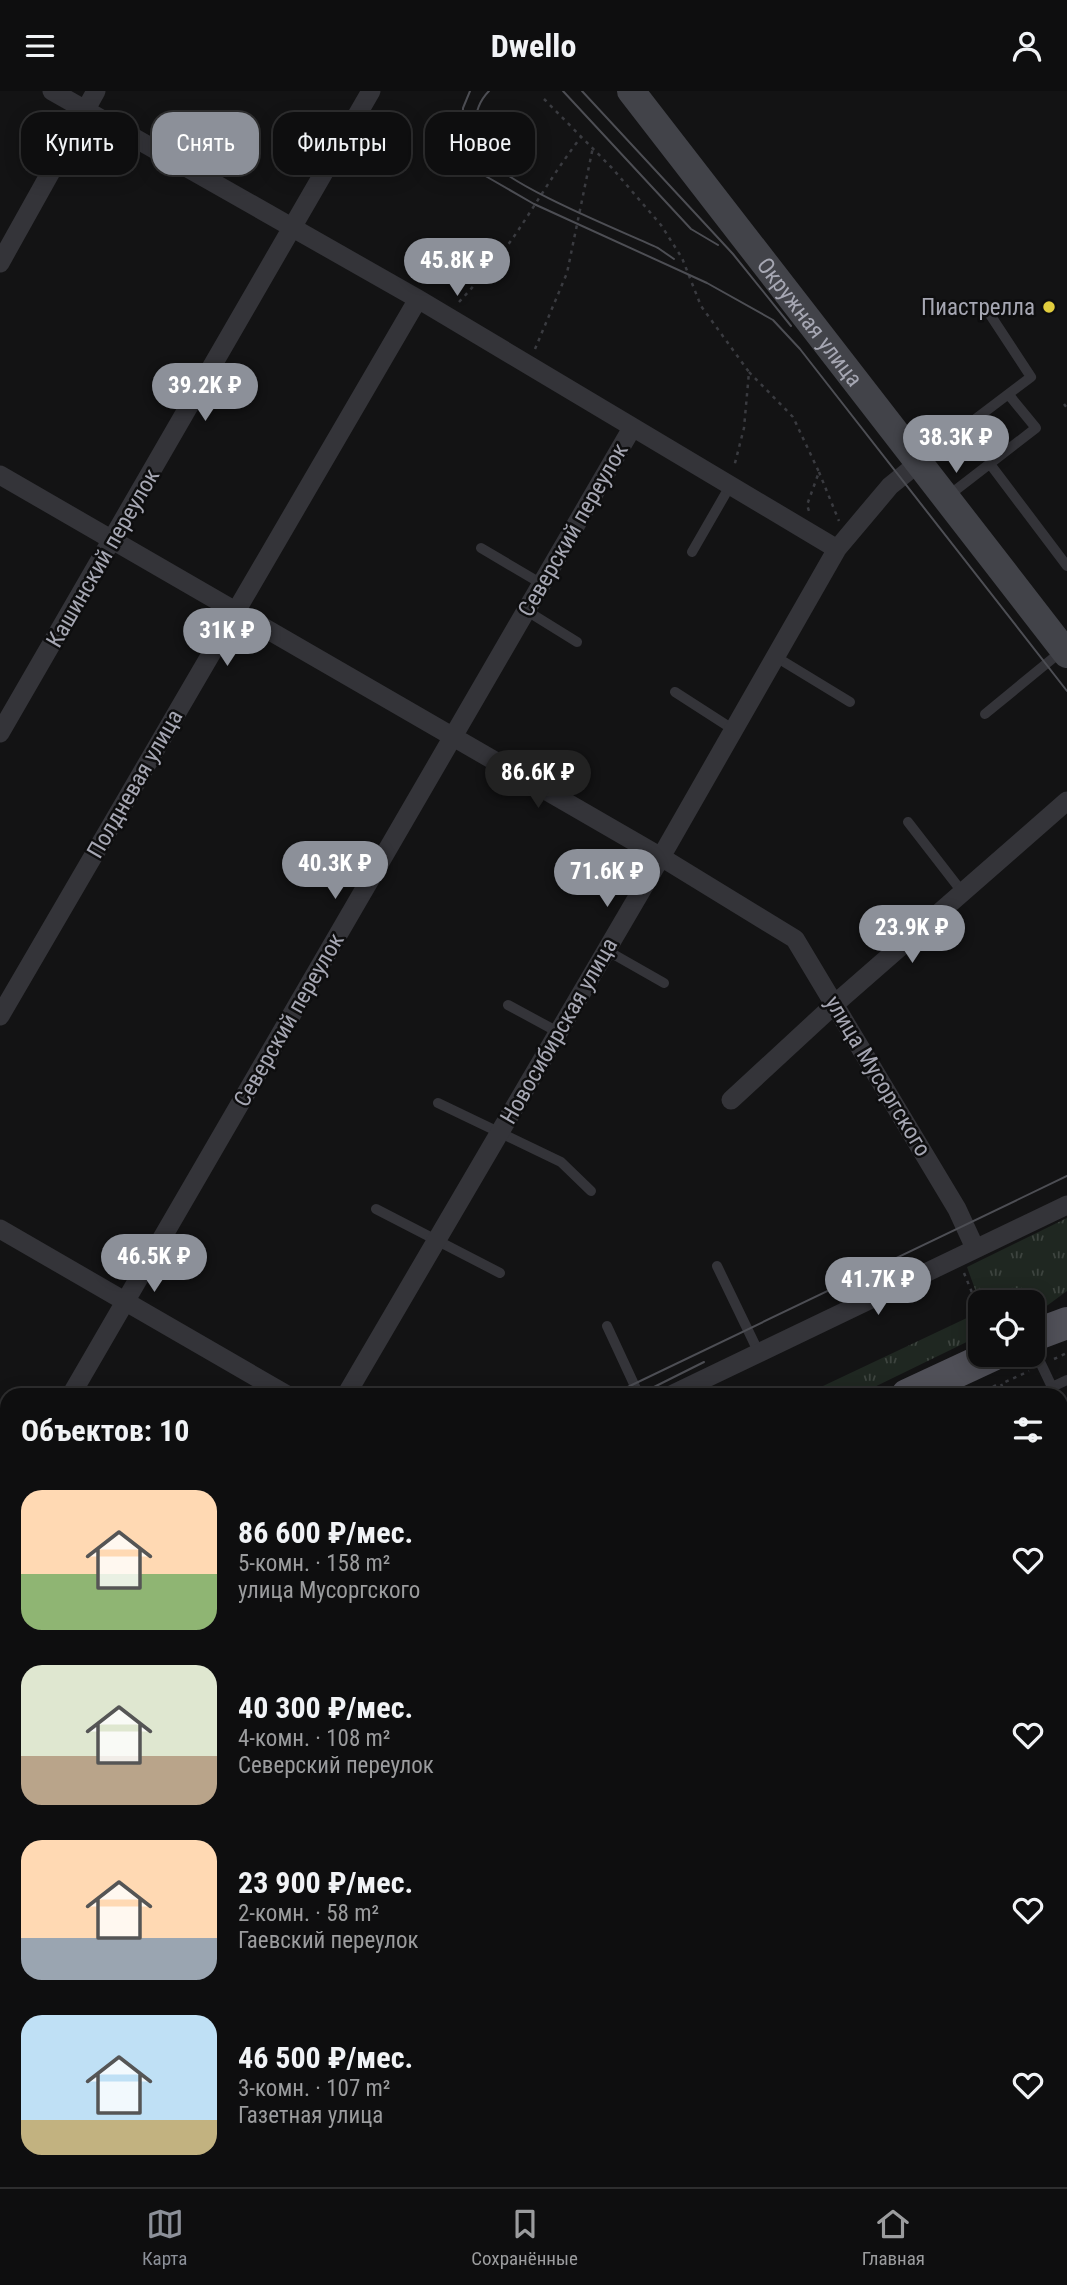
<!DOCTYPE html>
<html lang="ru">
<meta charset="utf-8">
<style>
body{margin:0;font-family:"Roboto Condensed",sans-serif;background:#1c1c1d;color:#f1f3f6;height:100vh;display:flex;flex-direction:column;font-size:26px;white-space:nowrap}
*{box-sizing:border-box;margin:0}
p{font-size:23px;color:#9b9c9e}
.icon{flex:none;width:38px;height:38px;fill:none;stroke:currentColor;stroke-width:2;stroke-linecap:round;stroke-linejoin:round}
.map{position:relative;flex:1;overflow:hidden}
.drawer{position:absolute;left:0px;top:1297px;width:1068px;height:800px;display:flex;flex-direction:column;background:#0e0e0f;border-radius:21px 21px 0 0;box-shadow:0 4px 18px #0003,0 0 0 2px #2e2e2f}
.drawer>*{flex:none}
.hud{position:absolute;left:21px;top:21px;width:700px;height:63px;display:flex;gap:14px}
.controls{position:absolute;left:968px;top:1199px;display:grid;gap:14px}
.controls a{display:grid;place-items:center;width:77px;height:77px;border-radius:14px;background:#0e0e0f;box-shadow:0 4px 18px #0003,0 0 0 2px #2e2e2f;font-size:35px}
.price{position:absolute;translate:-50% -60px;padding:0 16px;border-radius:24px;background:#8c9099;color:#fff;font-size:23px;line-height:46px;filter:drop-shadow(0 2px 4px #0008)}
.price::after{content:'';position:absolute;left:50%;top:42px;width:21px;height:16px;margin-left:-10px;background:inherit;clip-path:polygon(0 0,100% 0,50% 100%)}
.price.active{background:#222;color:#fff}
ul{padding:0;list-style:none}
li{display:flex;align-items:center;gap:21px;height:175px;padding:0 21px}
li span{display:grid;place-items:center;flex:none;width:196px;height:140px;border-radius:21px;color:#555}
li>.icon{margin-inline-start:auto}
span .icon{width:84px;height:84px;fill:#fffc;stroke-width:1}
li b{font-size:30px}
h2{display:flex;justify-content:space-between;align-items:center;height:84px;padding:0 21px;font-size:30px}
.tag{padding:0 24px;border-radius:21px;background:#0e0e0f;box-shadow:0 4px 18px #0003,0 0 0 2px #2e2e2f;font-size:24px;line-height:63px}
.tag.active{background:#8c9099;color:#fff}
header{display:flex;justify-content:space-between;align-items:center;height:91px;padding:0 21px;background:#0e0e0f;font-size:32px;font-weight:700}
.dock{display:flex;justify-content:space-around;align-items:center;height:98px;border-top:2px solid #2e2e2f;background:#0e0e0f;font-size:19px;color:#9b9c9e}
.dock a{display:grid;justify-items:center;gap:4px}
.dock .active{color:#8c9099}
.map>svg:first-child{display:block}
.grass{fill:url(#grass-tufts)}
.park{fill:#1f2721}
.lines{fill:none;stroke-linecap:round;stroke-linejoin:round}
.path{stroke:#3a3b40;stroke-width:2.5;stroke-dasharray:3.5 5;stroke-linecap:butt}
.service{stroke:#343439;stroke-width:10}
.minor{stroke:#343439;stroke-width:19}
.secondary{stroke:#424349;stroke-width:28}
.primary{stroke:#505058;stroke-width:32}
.tram{stroke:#4d4e54;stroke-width:2}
.poi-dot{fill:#e1cd3e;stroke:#0e0e0f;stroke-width:2.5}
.labels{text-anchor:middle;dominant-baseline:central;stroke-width:5;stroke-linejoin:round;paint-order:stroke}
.poi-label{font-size:23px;fill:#a6a7b3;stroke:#0e0e0f;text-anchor:end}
.street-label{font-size:23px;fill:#a6a7b3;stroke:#0e0e0f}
</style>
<header><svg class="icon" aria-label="menu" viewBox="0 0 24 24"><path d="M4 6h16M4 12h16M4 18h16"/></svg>Dwello<svg class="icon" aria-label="person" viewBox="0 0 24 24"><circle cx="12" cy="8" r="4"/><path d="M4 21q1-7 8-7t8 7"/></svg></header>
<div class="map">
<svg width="1067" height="2096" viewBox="0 0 1067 2096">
<defs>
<pattern id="grass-tufts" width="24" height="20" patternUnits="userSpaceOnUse" patternTransform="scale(1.75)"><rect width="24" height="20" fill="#1f2721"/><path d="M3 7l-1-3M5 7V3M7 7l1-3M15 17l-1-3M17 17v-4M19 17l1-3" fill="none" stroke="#3d443f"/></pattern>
</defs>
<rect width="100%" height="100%" fill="#131314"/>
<!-- grass -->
<path class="grass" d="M1067,1127v73l-34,25 -1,-14 -52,1 -13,-36z
M971,1225l8,20 -121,59h-54z"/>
<!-- park -->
<path class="park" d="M254,2090h78l-7,6h-77z"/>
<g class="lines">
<!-- path -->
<path class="path" d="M544,8l68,69 49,57 21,33 19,48 48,66 -5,56 -10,39
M459,211c22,-24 44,-48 62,-76 20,-30 38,-61 61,-90
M535,258l32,-76 26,-126
M749,281l44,45 26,55 -12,33 2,6
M1064,313l3,4
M819,381l20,49
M964,1182l16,39
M1054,1268l13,-6
M978,1304l22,-12
M1006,1304l-5,-11 28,-13
M1060,1322l7,-3
M0,1675l7,15
M0,1816l7,-4
M1060,1816l7,1
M1060,2063l7,-8
M384,2090l6,6
M945,2096l1,-6"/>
<!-- service -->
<path class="service" d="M920,370l111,-84 -42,-64
M990,373l77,102
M948,405l88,-68 -27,-33
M481,457l61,36
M692,461l38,-66
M527,520l50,31
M776,566l74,45
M675,601l59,38
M985,623l78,-64
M908,731l55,71
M606,859l58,33
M508,914l50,27
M438,1012l123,59 30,29
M376,1118l124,64
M717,1175l41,85
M607,1235l32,69
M1032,1254l20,42 15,-7
M1060,1452l7,-3
M0,1763l7,8
M1060,2087l7,5
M707,2090l7,6
M980,2090v6
M80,2096l6,-6
M665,2096l6,-6
M758,2096l7,-6"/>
<!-- minor -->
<path class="minor" d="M52,0l366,208 419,250
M0,172l96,-172
M0,384l661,382 134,82 162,270 18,39
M0,642l371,-642
M0,925l418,-717
M731,1009l105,-97 231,-202
M0,1138l287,166
M71,1304l561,-967
M346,1304l315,-538 176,-308 53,-63 27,-22
M671,1304l396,-190
M0,1428l7,-12
M0,1630l7,-3"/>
<!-- secondary -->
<path class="secondary" id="s1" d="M631,0l436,563"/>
<!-- primary -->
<path class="primary" d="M1032,1245l35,-13
M907,1304l86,-40
M0,1742l7,-3"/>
<!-- tram -->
<path class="tram" d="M470,0l-7,17 -1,26 4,19 16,21 52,30 173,79 66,37 27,29 267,342
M489,0c-18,18 -18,49 -1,68 25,29 131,71 170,89l16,11
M563,0l128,138 27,16
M582,0l151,163 58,72
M611,1304l456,-219
M638,1304l66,-33
M0,1613l7,-4"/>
</g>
<!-- markers -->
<circle class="poi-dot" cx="1049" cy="216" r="7"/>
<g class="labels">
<!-- poi labels -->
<g class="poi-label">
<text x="1035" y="216">Пиастрелла</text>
</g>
<!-- street labels -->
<g class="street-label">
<text stroke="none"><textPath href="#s1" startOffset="292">Окружная улица</textPath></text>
<text transform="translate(573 439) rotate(-60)">Северский переулок</text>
<text transform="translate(103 467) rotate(-60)">Кашинский переулок</text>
<text transform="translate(135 693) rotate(-60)">Полдневая улица</text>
<text transform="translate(289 929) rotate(-60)">Северский переулок</text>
<text transform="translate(559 940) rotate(-60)">Новосибирская улица</text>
<text transform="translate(878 985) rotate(59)">улица Мусоргского</text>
</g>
</g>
</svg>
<div class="controls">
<a><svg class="icon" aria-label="locate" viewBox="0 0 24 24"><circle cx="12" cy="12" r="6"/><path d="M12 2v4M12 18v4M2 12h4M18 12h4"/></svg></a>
</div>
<b class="price" style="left:457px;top:207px">45.8K ₽</b>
<b class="price" style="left:205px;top:332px">39.2K ₽</b>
<b class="price" style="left:956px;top:384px">38.3K ₽</b>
<b class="price" style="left:227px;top:577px">31K ₽</b>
<b class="price active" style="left:538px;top:719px">86.6K ₽</b>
<b class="price" style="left:335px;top:810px">40.3K ₽</b>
<b class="price" style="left:607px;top:818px">71.6K ₽</b>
<b class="price" style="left:912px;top:874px">23.9K ₽</b>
<b class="price" style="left:154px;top:1203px">46.5K ₽</b>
<b class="price" style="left:878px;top:1226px">41.7K ₽</b>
<div class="hud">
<a class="tag">Купить</a>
<a class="tag active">Снять</a>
<a class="tag">Фильтры</a>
<a class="tag">Новое</a>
</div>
<section class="drawer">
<h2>Объектов: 10<svg class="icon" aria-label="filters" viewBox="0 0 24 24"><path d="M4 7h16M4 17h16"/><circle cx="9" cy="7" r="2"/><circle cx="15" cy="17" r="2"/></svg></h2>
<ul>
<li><span style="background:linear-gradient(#ffd9b3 60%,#8fb573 0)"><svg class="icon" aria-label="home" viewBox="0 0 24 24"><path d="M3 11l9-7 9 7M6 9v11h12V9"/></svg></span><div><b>86 600 ₽/мес.</b><p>5-комн. · 158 m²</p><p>улица Мусоргского</p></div><svg class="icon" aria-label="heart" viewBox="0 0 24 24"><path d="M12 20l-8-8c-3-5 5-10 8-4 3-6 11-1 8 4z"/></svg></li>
<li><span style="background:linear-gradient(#dfe7d0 65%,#b9a48a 0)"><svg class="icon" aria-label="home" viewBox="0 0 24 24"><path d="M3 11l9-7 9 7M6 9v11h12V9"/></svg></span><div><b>40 300 ₽/мес.</b><p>4-комн. · 108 m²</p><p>Северский переулок</p></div><svg class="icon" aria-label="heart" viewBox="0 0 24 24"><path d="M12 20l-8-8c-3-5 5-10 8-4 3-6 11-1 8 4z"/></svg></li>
<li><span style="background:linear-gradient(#ffd9b3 70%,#9aa5b1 0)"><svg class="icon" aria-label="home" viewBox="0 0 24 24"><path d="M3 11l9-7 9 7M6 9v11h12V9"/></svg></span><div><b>23 900 ₽/мес.</b><p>2-комн. · 58 m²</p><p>Гаевский переулок</p></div><svg class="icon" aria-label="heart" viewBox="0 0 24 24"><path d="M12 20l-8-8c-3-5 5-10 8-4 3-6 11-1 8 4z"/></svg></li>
<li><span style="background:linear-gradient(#bfe0f5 75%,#c2b280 0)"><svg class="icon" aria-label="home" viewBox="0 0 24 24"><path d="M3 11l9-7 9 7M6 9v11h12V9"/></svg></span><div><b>46 500 ₽/мес.</b><p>3-комн. · 107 m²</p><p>Газетная улица</p></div><svg class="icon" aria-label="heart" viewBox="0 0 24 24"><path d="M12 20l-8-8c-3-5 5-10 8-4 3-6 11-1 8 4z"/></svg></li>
</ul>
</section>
</div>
<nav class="dock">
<a class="active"><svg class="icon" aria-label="map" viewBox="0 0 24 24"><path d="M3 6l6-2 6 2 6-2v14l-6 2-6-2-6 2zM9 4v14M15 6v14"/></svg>Карта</a>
<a><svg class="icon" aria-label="saved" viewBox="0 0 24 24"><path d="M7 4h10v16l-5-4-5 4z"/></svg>Сохранённые</a>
<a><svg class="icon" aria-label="home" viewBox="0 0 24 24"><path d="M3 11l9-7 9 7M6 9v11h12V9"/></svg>Главная</a>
</nav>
